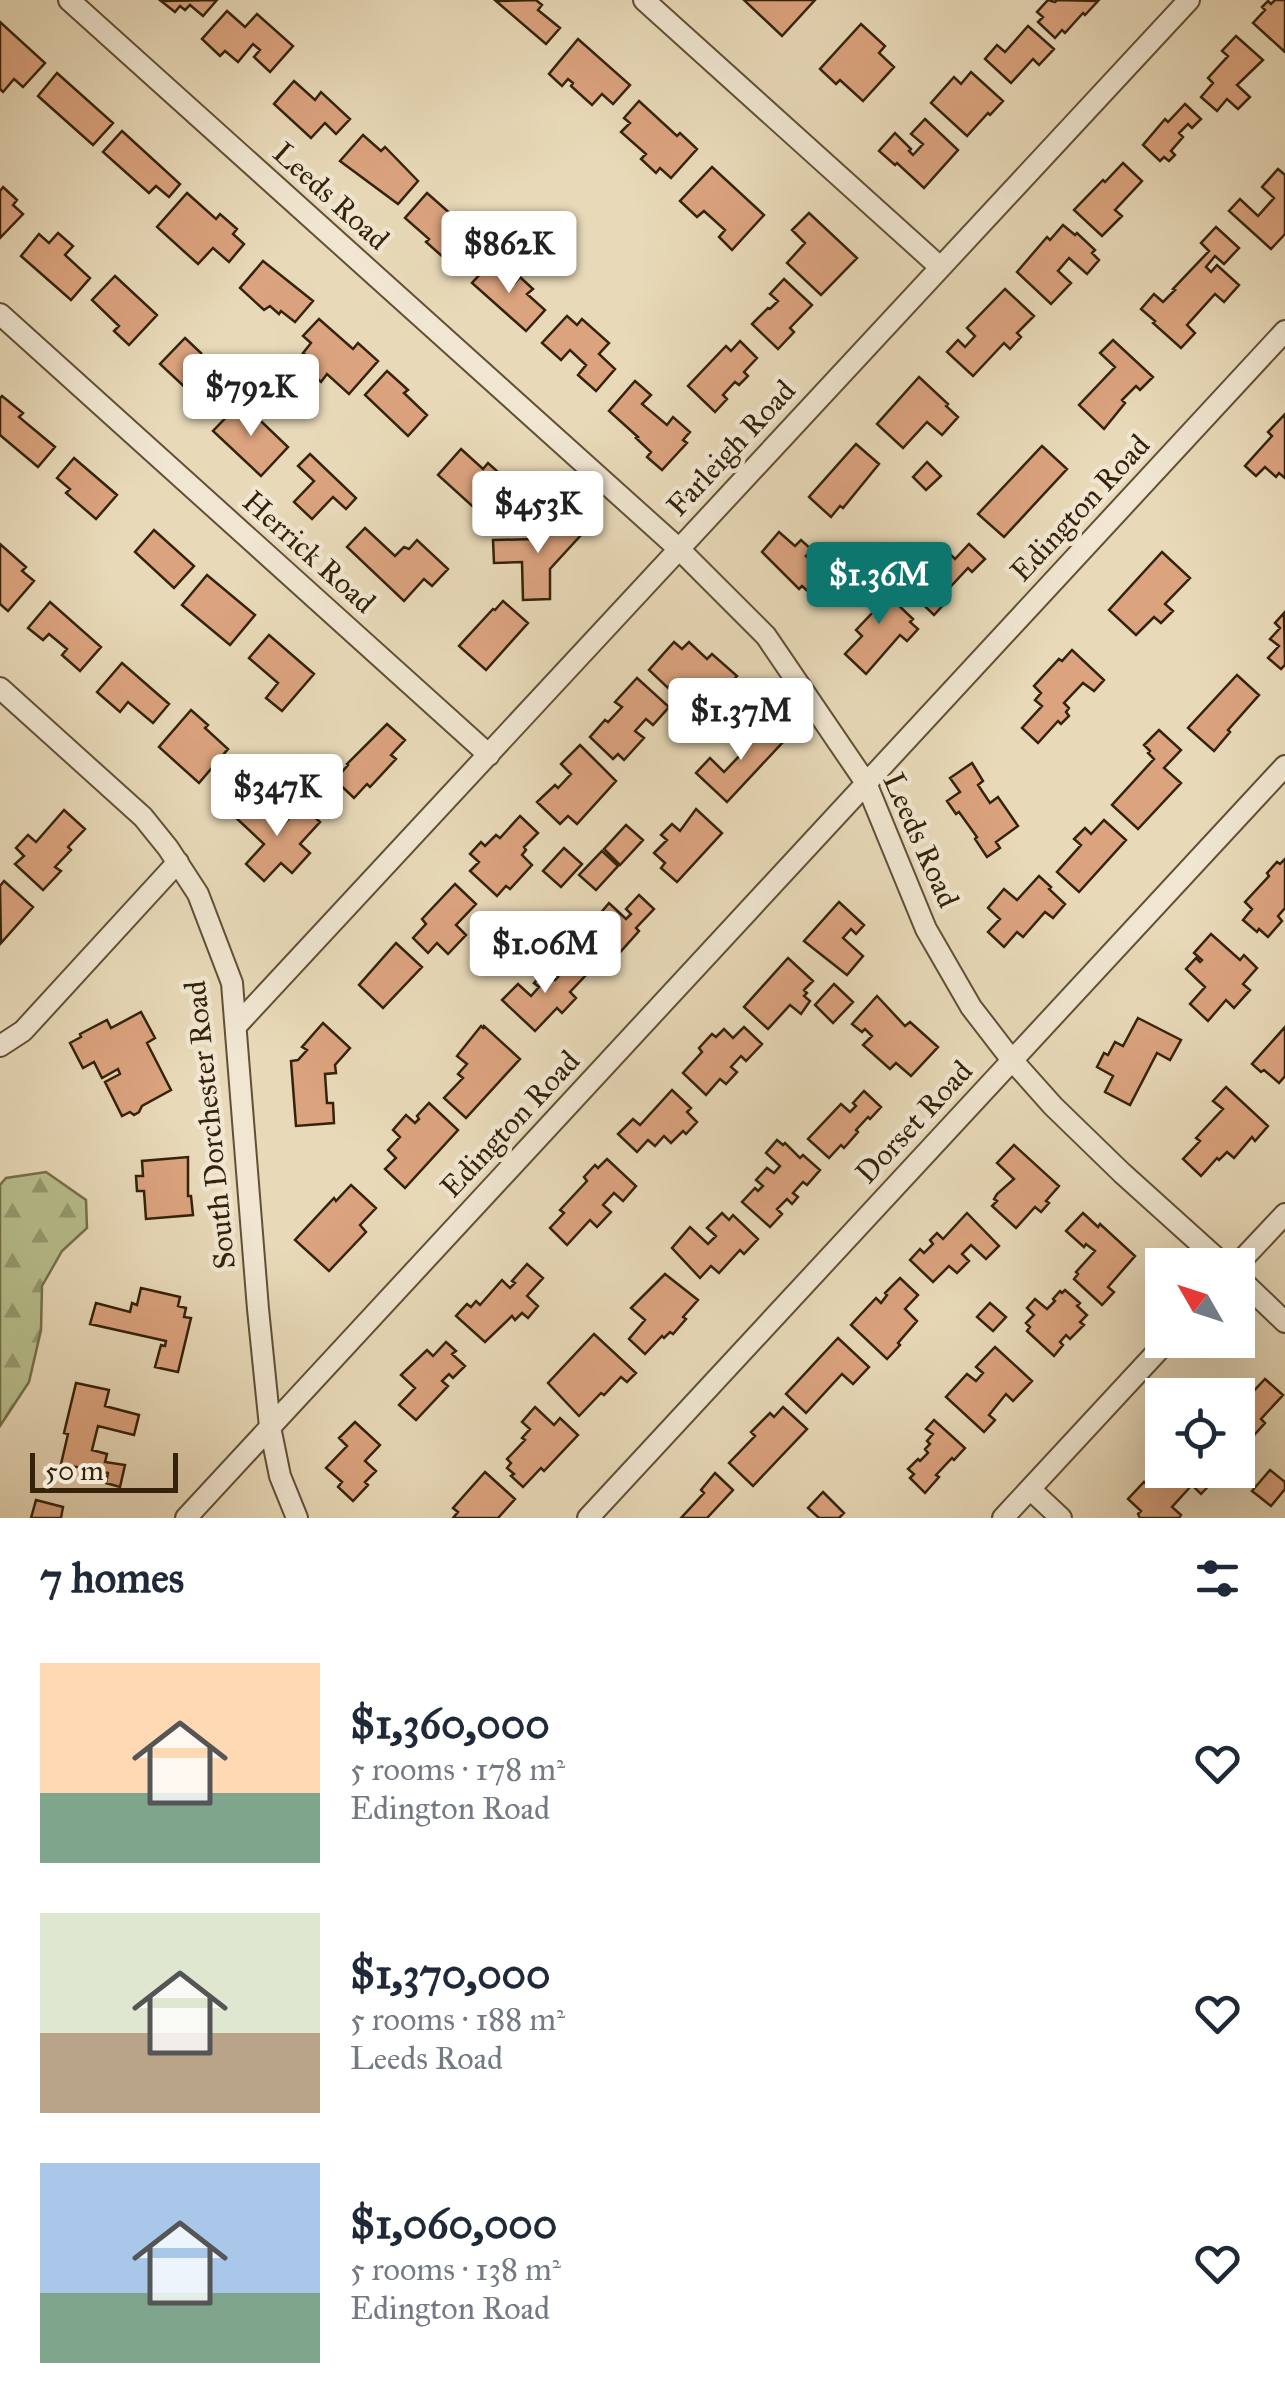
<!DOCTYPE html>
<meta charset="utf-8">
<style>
body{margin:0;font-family:"IM FELL Great Primer",serif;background:#f6f6f7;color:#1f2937;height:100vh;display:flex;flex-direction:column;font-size:38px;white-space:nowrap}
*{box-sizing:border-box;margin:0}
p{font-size:32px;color:#747a83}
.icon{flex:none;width:55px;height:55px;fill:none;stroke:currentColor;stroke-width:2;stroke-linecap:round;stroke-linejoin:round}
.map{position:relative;height:1518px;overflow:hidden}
.sheet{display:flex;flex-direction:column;background:#fff;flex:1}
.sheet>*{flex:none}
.needle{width:65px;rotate:309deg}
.fabs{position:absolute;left:1145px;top:1248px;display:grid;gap:20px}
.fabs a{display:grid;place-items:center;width:110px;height:110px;border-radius:0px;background:#fff;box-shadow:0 10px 40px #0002;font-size:50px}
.scale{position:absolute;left:30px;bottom:25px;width:148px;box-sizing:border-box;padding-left:10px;border:5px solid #34230a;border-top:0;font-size:28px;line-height:35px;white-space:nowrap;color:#34230a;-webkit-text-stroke:8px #f0e6d1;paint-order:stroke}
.price{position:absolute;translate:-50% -85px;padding:0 22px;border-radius:10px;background:#fff;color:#222;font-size:32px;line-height:65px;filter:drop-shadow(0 2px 5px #0008)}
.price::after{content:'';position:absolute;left:50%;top:60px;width:30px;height:22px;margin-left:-15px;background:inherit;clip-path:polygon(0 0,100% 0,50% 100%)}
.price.current{background:#0f766e;color:#fff}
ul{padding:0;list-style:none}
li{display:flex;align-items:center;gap:30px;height:250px;padding:0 40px}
li span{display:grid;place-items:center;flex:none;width:280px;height:200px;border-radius:0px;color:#555}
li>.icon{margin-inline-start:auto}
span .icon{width:120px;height:120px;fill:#fffc;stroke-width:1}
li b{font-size:42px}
h2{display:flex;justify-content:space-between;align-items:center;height:120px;padding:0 40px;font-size:42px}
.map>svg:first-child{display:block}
.forest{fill:url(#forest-firs);stroke:#76714c;stroke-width:2.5}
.building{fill:#dba37e;stroke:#34230a;stroke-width:2.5}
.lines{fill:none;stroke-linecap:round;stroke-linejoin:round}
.minor-casing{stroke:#615036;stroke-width:24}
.minor{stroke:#f0e6d1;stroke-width:20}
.labels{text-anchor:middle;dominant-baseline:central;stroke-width:9;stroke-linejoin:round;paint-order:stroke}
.street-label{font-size:30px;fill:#34230a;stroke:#f0e6d1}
</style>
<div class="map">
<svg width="1285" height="1518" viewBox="0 0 1285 1518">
<defs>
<pattern id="forest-firs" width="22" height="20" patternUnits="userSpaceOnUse" patternTransform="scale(2.5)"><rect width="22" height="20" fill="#b8bf8d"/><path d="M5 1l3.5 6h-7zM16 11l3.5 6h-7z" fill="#969b71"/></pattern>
</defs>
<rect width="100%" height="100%" fill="#e8d9b8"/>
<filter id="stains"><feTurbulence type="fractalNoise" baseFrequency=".002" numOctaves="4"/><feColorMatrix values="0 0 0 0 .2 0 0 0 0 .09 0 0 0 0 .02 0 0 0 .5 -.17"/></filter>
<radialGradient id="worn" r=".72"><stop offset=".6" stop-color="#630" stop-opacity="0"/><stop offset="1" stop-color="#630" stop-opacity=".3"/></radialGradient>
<!-- forest -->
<path class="forest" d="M46,1172l40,28 1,28 -25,23 -20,35 -1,44 -12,52 -29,44v-241l6,-7z"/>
<!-- building -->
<path class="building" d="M217,0l-14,16 -13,-11 -5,5 -5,-4 -5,6 -14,-11z
M536,0l6,5 -4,5 22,18 -14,16 -50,-43z
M744,0h71l-33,36z
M1048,0l7,2 2,-2 41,1 -13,14 -2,-2 -18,20 -3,-3 -7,8 -17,-16 5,-5 -6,-5z
M1275,0h10v52l-32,-29 12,-13 -3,-3 6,-6 3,3z
M227,11l18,16 12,-13 36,32 -23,26 -16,-15 6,-7 -7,-6 -15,18 -13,-11 -5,5 -18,-17z
M0,22l45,41 -22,24 -9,-8 -11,13 -3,-3z
M861,24l24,22 -6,7 15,14 -31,34 -23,-21 -4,4 -16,-15z
M1028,26l26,23 -15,16 -6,-6 -22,24 -26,-24 12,-14 8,7z
M1236,36l27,24 -26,25 13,12 -12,12 -11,-10 -10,12 -16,-14 12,-14 -5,-5 20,-22 -6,-5z
M578,39l52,46 -17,19 -11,-10 -10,11 -21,-19 2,-3 -5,-4 -6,7 -13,-12z
M971,72l32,29 -13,14 -2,-2 -21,23 -36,-33 23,-26 7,7z
M57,73l56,50 -20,22 -55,-49z
M294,81l21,19 6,-8 29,27 -14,15 -11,-11 -14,15 -37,-34z
M639,101l38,35 3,-3 17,16 -26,29 -11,-10 -4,5 -15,-14 5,-5 -25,-22 9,-9 -6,-5z
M1185,104l16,15 -9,9 -4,-4 -9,9 4,4 -12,14 4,4 -6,6 -5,-4 -4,4 -17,-16 22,-26 3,3z
M925,119l33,31 -34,38 -27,-25 -2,2 -16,-14 16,-18 16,16 -2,2 4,4 10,-11 -12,-10z
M122,131l58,53 -11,13 -13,-11 -7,7 -46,-41z
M363,135l18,16 4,-4 33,34 -20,23 -58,-43z
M1123,163l19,18 -27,29 7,6 -20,20 -28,-26 29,-30 2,2z
M712,167l52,48 -32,35 -13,-13 6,-7 -21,-19 -7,6 -17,-16z
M1278,169l7,6v59l-14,15 -42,-38 11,-12 18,17 16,-18 -12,-11z
M3,187l14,13 -4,5 10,9 -23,24v-47z
M187,193l29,26 4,-5 17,15 -4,5 11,10 -15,18 -16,-14 -15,16 -41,-37z
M427,193l59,52 -18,21 -19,-17 -6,8 -17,-15 3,-3 -24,-21z
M809,213l48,45 -36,37 -34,-32 18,-20 -13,-13z
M1063,225l12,10 2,-2 18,17 -3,3 7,7 -12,14 -18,-16 -11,13 13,12 -20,21 -34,-32 30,-35 3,3z
M1216,227l23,21 -15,16 -9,-8 -9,11 5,5 6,-7 22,20 -15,17 -9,-8 -28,31 8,8 -14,15 -28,-25 2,-2 -14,-12 13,-15 9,8 12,-12 -2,-1 36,-38 -8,-8z
M58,233l15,13 -8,9 25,23 -19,22 -50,-44 18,-22 10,9z
M263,261l50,40 -18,21 -14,-11 -2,3 -9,-8 -6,4 -24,-22z
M492,261l23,22 5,-6 13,12 -6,5 18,16 -19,21 -54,-48z
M115,276l42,39 -28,30 -15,-14 5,-5 -27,-26z
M784,279l28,26 -22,23 4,4 -16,17 -26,-25 16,-16 2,1 8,-8 -8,-7z
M1005,289l29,27 -17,17 4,4 -11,12 -6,-6 -31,33 -26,-24 11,-12 7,7 10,-11 -8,-8z
M567,316l10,9 5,-6 27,24 -10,11 16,15 -19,22 -18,-16 8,-10 -16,-15 -9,10 -19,-17z
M319,319l34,30 5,-6 20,18 -29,33 -22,-20 -6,8 -20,-19 6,-7 -4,-3 8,-10 -8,-7z
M185,338l16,15 -11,11 9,8 11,-11 9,8 -9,10 11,10 -16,17 -45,-42z
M1113,340l40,37 -13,13 -4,-4 -14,14 3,3 -21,26 -25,-24 36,-38 -15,-14z
M740,341l17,17 -13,14 4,4 -9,9 -4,-3 -12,13 4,4 -12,13 -27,-26 38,-40 5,5z
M387,371l21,19 -4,3 23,22 -19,21 -43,-41z
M919,377l29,27 -2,2 12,11 -16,18 -15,-13 -24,26 -26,-24z
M635,381l16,14 -9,9 25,21 6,-8 17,15 -7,8 4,3 -25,27 -15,-13 4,-5 -15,-14 2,-1 -29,-26z
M2,396l21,17 -4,4 36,30 -17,20 -38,-32v-37z
M241,402l47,45 -27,29 -48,-45z
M1285,414v64l-6,-5 -3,4 -11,-10 -9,9 -11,-10 27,-30 -4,-4z
M856,444l23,20 -36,44 -3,-2 -9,11 -22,-20z
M1042,446l25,23 -63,68 -26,-23z
M461,449l22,20 5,-6 20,18 -28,32 -42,-38z
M310,454l46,44 -10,11 -13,-12 -21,22 -18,-17 20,-21 -16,-15z
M74,458l43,37 -21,24 -30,-26 4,-4 -13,-11z
M927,462l14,14 -15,14 -13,-13z
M558,513l23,22 -31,34v30l-27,1 -1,-38 -28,1 -1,-23 41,-1z
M365,528l30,28 9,-9 5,2 8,-9 31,29 -16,17 -8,-7 -20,22 -57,-54z
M154,530l40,36 -20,22 -39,-36z
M779,532l16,14 6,-6 11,10 -6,6 31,29 -16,18 -19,-17 -3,3 -37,-37z
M0,544l26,23 -4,4 12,10 -26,30 -8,-7z
M969,544l16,15 -13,13 -4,-4 -27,29 5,5 -12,13 -24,-23 6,-7 -15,-13 13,-13 13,12 20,-20 8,8z
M1162,552l28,26 -25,26 8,7 -12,12 -7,-6 -18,18 -27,-25z
M207,575l48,40 -25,30 -48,-40z
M873,578l24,24 -1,1 17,16 -3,3 8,7 -11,12 -7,-6 -34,39 -21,-20 17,-18 -6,-6 19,-20 -17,-16z
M503,601l25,22 -42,47 -27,-24 34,-37 2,1z
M50,602l51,45 -21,24 -18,-16 5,-6 -18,-15 -6,6 -15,-12z
M1284,613l1,52 -4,4 -13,-11 11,-12 -9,-7 10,-11 -5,-5z
M269,635l45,39 -32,37 -16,-13 12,-15 -29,-25z
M674,642l8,7 7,-7 18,17 5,-5 25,22 -24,26 -16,-16 -10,11 -15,-14 -4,5 -19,-18z
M1072,650l32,30 -10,11 -11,-8 -19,20 5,5 -3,4 3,4 -8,8 -3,-3 -20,22 -16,-15 20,-22 -7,-6 6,-7 -7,-7 25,-27 3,2z
M122,663l47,41 -16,19 -25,-21 -8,10 -23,-20z
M1237,675l22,20 -31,35 2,2 -16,19 -26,-23z
M637,678l32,29 -16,18 -7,-6 -11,12 9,7 -20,22 -6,-6 -5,5 -23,-22 15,-17 3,2 14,-15 -7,-5z
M191,710l17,15 -3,3 23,21 -29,34 -40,-36z
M387,724l18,16 -14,15 5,4 -26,28 -3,-3 -13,14 -19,-18 13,-15 -1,-1z
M765,725l18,17 -56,60 -31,-29 14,-15 14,14 20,-21 -8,-7 16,-16 5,5z
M1159,730l22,20 -17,18 17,15 -43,46 -26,-24 42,-46 -6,-6 2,-2 -6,-6z
M580,745l36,36 -39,43 -9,-8 -8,8 -23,-22 18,-17 3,3 13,-14 -10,-10z
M972,763l11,18 -5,4 12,18 8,-6 20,29 -22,16 4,6 -13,9 -12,-18 2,-2 -18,-25 -3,2 -9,-13 13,-9 -10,-14z
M251,799l30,28 21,-22 18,17 -20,22 10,9 -18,20 -11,-10 -17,18 -18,-17 18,-20 -30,-28z
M696,809l26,24 -45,49 -16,-14 4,-5 -11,-10 13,-13 -6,-5 11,-11 8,7z
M64,810l21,19 -17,18 3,3 -16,17 6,4 -18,19 -28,-26 9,-8 -8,-8 12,-13 8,7z
M520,816l18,17 -14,14 2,3 -4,5 10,10 -22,24 -4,-3 -9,10 -27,-25 9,-9 -9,-8 11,-12 4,4 11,-11 4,3z
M1104,820l22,20 -47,52 -22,-20 24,-27 -7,-6 11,-11 6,6z
M626,825l17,15 -23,25 -16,-16z
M564,848l18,16 -21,23 -18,-16z
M602,851l16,15 -22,24 -17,-15z
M1285,859v49l-7,8 4,5 -14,16 -9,-8 -2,3 -14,-12 9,-11 -7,-7 24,-26 -2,-3 10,-11 3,2z
M1039,876l12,11 -2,2 16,15 -12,14 -8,-6 -22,25 -6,-5 -13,15 -16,-15 12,-13 -12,-11 16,-19 13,11z
M4,881l29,26 -32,36 -1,-57z
M455,884l21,20 -20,21 10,10 -18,19 -11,-11 -9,10 -15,-15 13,-14 -4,-5z
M639,895l15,14 -18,19 3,3 -33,37 -31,-27 15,-17 8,8 4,-4 -3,-3 5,-5 -5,-5 10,-12 17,16 5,-5 -5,-5z
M839,902l25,23 -8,9 -5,-5 -8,9 20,18 -16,19 -43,-34z
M1211,934l29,26 4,-5 13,13 -14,16 7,6 -16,18 -8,-8 -18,21 -18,-17 15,-17 -19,-18 10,-11 4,4 2,-2 -8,-7z
M396,943l26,24 -39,41 -24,-23z
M788,958l25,23 -9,9 3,3 -3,3 6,5 -9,13 -11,-9 -22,24 -24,-22z
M571,960l15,15 -16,17 6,6 -14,15 -5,-5 -22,23 -33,-31 16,-16 13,12 8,-9 -5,-4 11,-12 10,9 3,-3 -2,-1z
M834,984l19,18 -20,21 -18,-18z
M877,996l28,30 5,-4 28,25 -27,29 -15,-13 -6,6 -27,-24 9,-9 -7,-7 -3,3 -10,-8z
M141,1012l14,26 -8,5 24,47 -29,16 -3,6 -5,3 -4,-3 -8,4 -17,-34 15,-8 -2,-5 -16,9 -8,-16 -11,6 -13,-25 11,-6 -1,-3 27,-14 4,8z
M1138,1018l43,22 -11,20 -13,-7 -27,52 -25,-13 8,-16 -16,-9 7,-14 4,2 7,-13 8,4z
M323,1023l27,25 -15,17 1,8 -11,1 2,29h6l1,20 -38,3 -5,-65 7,-1 9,-10 -5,-3z
M481,1026l2,2 1,-2 36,33 -54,59 -22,-20 19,-20 -5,-4 9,-10 -10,-8z
M744,1027l18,17 -16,17 -5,-5 -10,11 6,5 -11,12 -6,-5 -14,16 -23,-22 19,-21 -3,-4 13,-14 4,3 8,-8 9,9z
M1285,1027v49l-6,7 -15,-13 -3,2 -9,-8z
M1226,1087l42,39 -13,15 -3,-4 -18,21 -7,-6 -8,8 -2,-2 -16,18 -18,-17 17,-18 -4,-3 27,-29 -10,-8z
M672,1090l19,18 -4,4 10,10 -11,12 -3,-3 -12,12 -7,-7 -9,10 -7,-6 -11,12 -19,-18 15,-15 7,6z
M864,1091l17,16 -11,12 -2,-2 -12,13 2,2 -14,16 -3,-3 -12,13 -21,-19 33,-35 9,8 6,-6 -3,-3z
M429,1103l29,27 -53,58 -20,-19 11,-11 -8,-8 12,-13 -7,-7 13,-15 9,8 4,-4 -2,-3z
M777,1140l6,5 2,-2 15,15 3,-3 17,15 -13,15 -4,-3 -10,11 5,4 -6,7 -5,-5 -10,10 5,5 -12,13 -28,-25 13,-14 3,3 5,-5 -7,-6 11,-12 7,5 6,-7 -14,-13z
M1014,1145l45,41 -13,15 3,2 -8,9 -6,-5 -19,21 -24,-22 5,-5 -3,-2 3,-5 17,-15 -17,-16z
M188,1157v39h3l2,19 -47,4 -2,-28h-7l-1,-15h7l-1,-15z
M607,1159l29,27 -13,15 -9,-8 -11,12 8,7 -14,15 -7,-7 -23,25 -17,-17 14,-15 -4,-3 27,-29 -3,-4 11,-12 3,3z
M351,1185l25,23 -16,17 6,7 -37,39 -34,-31 39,-42 2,3z
M722,1213l7,7 4,-5 25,24 -14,15 -4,-4 -21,23 -8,-7 -11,12 -28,-30 18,-21 18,17 8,-8 -9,-8z
M967,1213l32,33 -13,13 -15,-14 -9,9 7,7 -12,12 -8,-7 -16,16 -23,-22 10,-11 4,4 9,-9 -3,-4 7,-7 6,6z
M1083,1213l15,14 2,-3 35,32 -27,31 6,5 -12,13 -28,-26 4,-5 -2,-2 19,-21 -9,-7 -2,3 -18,-16z
M527,1264l16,14 -16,18 11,10 -10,12 -6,-5 -7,7 -3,-4 -27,26 -29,-26 11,-12 4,3 5,-6 4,4 22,-25 8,8 5,-5 -3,-2z
M665,1274l33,26 -15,17 3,2 -13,15 -3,-2 -6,6 -2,-2 -17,18 -16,-15 16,-19 -14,-12z
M900,1278l18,17 -13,14 12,12 -19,22 2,2 -13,14 -36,-34 25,-27 5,5 6,-8 -2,-2z
M141,1288l39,9 -2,9 8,2 -2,9 7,1 -13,54 -23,-5 6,-22 4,1 1,-5 -76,-17 6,-21 34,9 2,-9 5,2z
M1065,1290l15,13 -3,3 10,9 -7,7 4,3 -14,14 -4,-4 -6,7 3,3 -9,11 -27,-25 3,-4 -4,-4 8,-8 -7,-7 8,-9 12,10 8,-8 -2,-2 7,-8 2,2z
M990,1303l16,14 -13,14 -16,-14z
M594,1334l42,39 -9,9 -6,-5 -17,18 -3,-2 -22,23 -31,-33z
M838,1338l31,29 -16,17 -11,-10 -36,39 -20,-19z
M446,1342l10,9 -4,3 13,12 -12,12 -4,-4 -7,7 6,5 -32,34 -17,-15 16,-17 -14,-13 26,-25 6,6z
M995,1347l37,34 -19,20 -7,-7 -17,21 6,5 -11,12 -38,-35 21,-23 9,7 7,-8 -7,-6z
M1265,1379l18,16 -22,24 4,4 -19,21 -8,-7v-42h-15l9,-10 15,13z
M76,1383l33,7 -4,16 34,9 -5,20 -36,-9 -6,24 15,4 -2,8 20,3 -5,22 -14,-4 2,-10 -47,-9 7,-30 -4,-1z
M535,1407l19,18 6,-7 18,17 -34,36 -3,-3 -18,19 -12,-11 3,-2 -7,-6 4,-5 -4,-4 18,-19 -3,-2 8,-9 -8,-7z
M783,1407l24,22 -54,57 -24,-23 26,-27 -4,-4 19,-19 4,4z
M934,1420l31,28 -11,12 -2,-2 -16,17 3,2 -14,16 -15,-15 4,-4 -6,-5 10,-10 2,2 8,-8 -3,-4 5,-5 -3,-3 6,-7 -7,-5z
M355,1422l25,23 -15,16 11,10 -11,11 3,3 -15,16 -15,-14 4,-5 -16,-14 21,-22 -8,-8z
M1162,1466v4h45l9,8 -15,16 -9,-9 -20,22 9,8 -2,3h-39l-2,-4 3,-3 -13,-12 16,-17 3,2z
M1270,1470l15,12v7l-14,17 -19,-15z
M485,1472l30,27 -17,19h-45l5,-6 -5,-4z
M715,1473l18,17 -26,28h-26l23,-25 -3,-3z
M823,1492l21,21 -5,5h-20l-11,-10z
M36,1500l27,7 -2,11h-30z"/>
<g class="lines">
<!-- minor casing -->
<g class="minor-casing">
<path id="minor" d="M69,0l610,549 87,87 100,147 60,146 45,78 40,52 42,47 69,67 102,92
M644,0l296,267
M0,314l489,441
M0,688l143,129 25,31 30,46 34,89 26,326 12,118 10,49 17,42
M237,1025l952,-1025
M0,1046l23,-15 155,-169
M1237,1265l48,-51
M1238,1277l47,45
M1030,1489l31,29
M186,1518l1099,-1187
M588,1518l697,-752
M1003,1518l165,-178"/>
</g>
<!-- minor -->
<use href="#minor" class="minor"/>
</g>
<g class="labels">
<!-- street labels -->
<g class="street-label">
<text transform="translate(331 196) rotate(42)">Leeds Road</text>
<text transform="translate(731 448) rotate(-47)">Farleigh Road</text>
<text transform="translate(1080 508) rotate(-47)">Edington Road</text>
<text transform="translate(309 552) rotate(42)">Herrick Road</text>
<text transform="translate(921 840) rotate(66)">Leeds Road</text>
<text transform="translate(914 1122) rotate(-47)">Dorset Road</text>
<text transform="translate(510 1124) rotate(-47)">Edington Road</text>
<text transform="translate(210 1125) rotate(-96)">South Dorchester Road</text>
</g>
</g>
<rect width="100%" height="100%" filter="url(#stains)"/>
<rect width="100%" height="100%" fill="url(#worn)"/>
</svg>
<div class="fabs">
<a><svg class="needle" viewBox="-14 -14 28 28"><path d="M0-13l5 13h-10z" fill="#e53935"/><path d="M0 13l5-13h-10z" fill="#747a83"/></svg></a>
<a><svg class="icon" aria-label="locate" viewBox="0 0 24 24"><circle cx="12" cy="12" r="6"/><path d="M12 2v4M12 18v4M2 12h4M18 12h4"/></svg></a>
</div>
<div class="scale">50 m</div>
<b class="price" style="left:509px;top:296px">$862K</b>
<b class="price" style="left:251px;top:439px">$792K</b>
<b class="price" style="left:538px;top:556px">$453K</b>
<b class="price current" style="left:879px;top:627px">$1.36M</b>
<b class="price" style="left:741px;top:763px">$1.37M</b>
<b class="price" style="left:277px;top:839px">$347K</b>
<b class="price" style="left:545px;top:996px">$1.06M</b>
</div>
<section class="sheet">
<h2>7 homes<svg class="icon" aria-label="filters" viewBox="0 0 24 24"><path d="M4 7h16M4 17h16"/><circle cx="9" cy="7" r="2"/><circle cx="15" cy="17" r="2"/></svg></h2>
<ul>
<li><span style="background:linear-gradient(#ffd9b3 65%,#7fa58c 0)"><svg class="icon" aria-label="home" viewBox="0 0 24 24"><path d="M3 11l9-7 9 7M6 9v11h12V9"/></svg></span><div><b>$1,360,000</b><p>5 rooms · 178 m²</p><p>Edington Road</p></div><svg class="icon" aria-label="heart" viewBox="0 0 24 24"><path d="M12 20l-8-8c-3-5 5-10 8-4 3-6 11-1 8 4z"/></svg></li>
<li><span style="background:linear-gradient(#dfe7d0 60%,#b9a48a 0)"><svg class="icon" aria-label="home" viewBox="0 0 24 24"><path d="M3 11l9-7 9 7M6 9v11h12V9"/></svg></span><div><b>$1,370,000</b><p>5 rooms · 188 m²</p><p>Leeds Road</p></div><svg class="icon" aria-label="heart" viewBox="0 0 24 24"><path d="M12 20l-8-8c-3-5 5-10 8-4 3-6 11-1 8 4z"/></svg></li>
<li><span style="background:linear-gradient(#a9c7e8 65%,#7fa58c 0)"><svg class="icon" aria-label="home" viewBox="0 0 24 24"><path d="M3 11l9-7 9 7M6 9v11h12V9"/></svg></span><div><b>$1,060,000</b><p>5 rooms · 138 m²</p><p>Edington Road</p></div><svg class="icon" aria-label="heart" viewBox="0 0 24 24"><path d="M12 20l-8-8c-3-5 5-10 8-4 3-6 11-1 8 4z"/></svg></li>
</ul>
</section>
